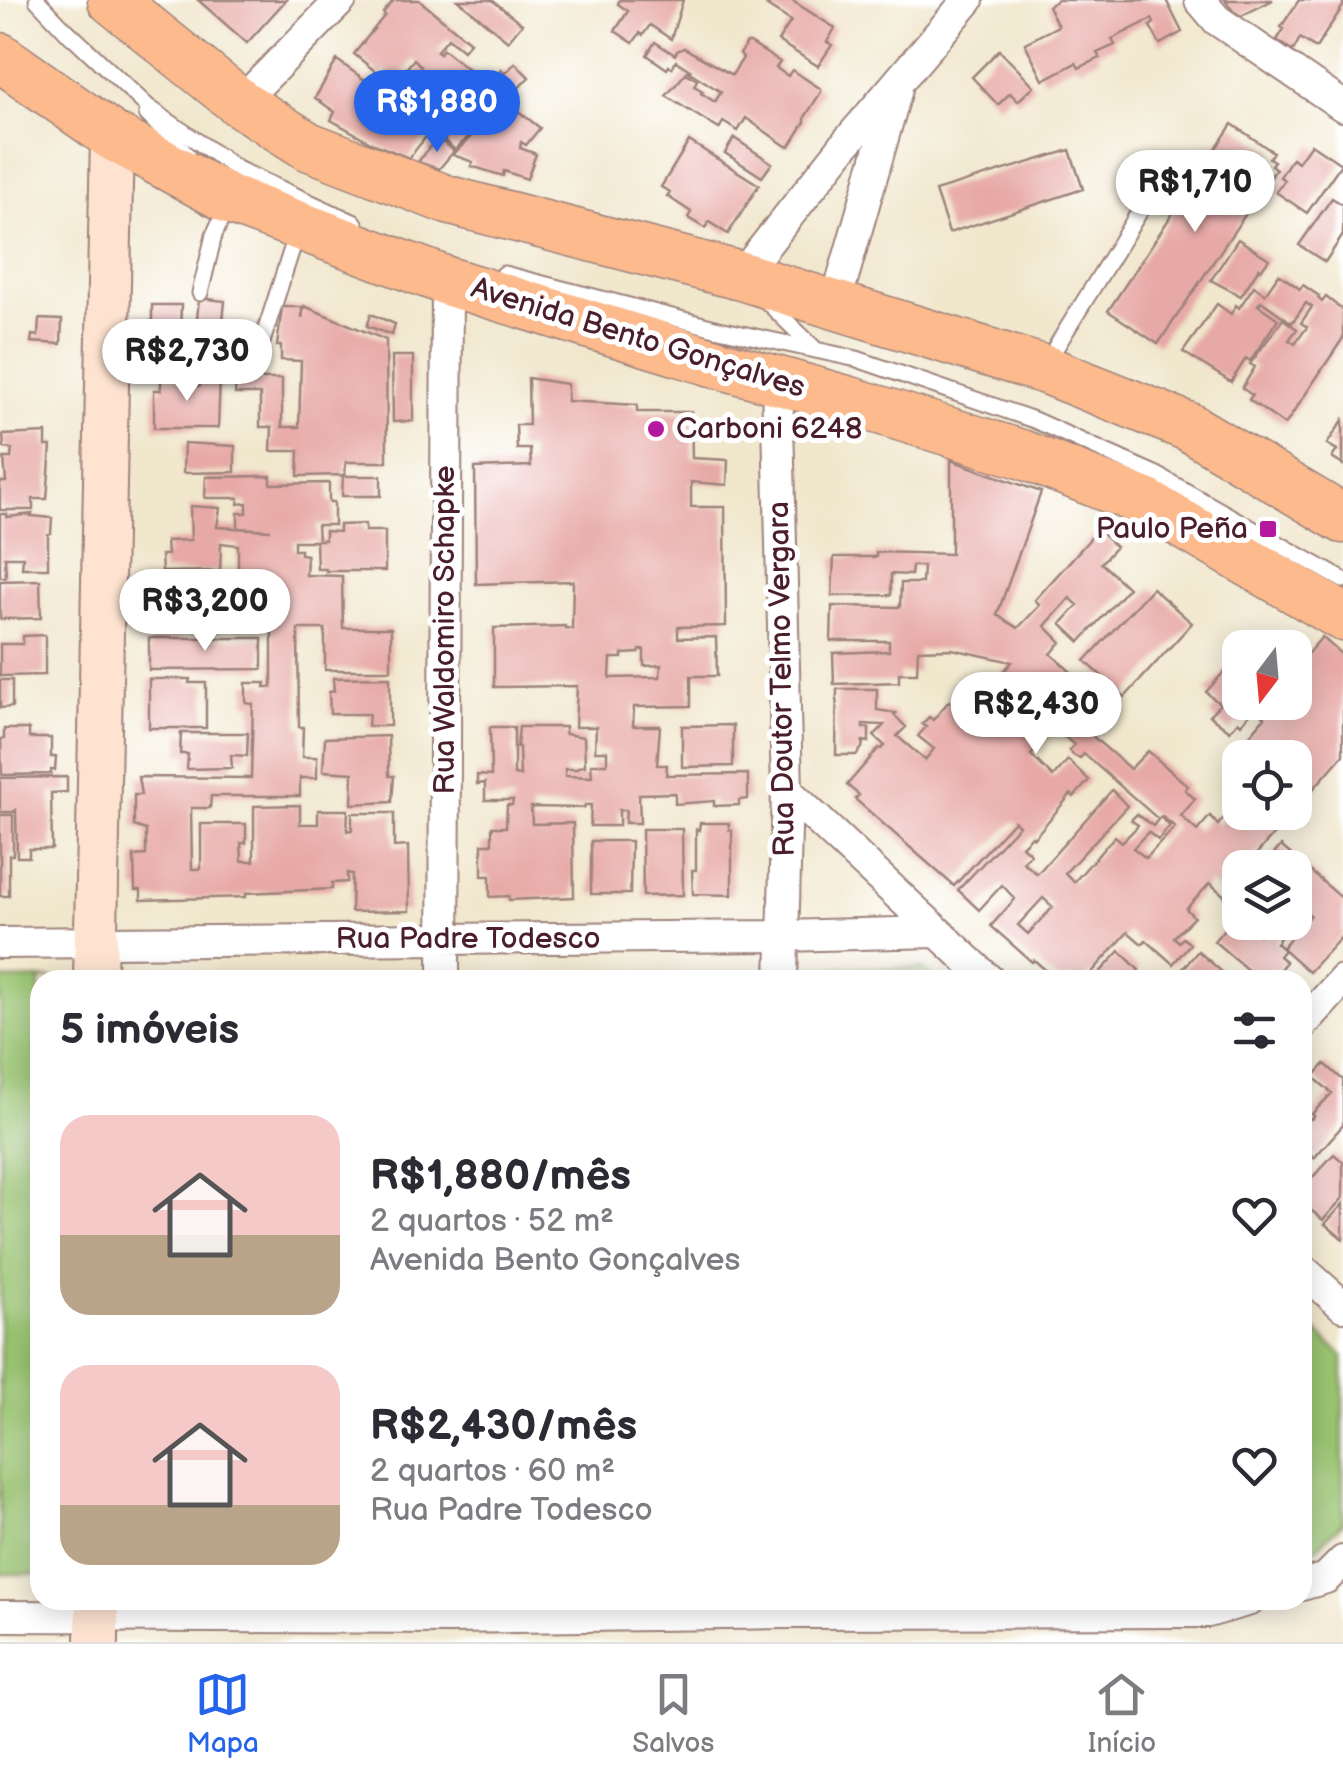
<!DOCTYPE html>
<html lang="pt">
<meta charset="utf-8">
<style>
body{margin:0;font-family:"Balsamiq Sans",sans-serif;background:#f2f2f3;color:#2b2b33;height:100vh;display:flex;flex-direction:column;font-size:38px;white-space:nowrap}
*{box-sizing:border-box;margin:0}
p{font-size:32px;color:#7c7c81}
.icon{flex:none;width:55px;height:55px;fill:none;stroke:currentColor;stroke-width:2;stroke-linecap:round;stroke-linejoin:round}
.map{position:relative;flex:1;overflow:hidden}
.sheet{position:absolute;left:30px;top:970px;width:1282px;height:640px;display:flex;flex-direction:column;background:#fff;border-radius:30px;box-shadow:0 5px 25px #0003}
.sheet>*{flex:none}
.needle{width:65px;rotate:196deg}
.fabs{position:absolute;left:1222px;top:630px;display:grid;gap:20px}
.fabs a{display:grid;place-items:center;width:90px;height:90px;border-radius:20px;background:#fff;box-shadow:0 5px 25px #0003;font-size:50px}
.price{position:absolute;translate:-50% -85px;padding:0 22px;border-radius:35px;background:#fff;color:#222;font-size:32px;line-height:65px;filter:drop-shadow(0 2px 5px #0008)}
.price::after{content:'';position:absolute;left:50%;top:60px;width:30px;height:22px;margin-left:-15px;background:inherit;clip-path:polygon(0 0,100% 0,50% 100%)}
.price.on{background:#2563eb;color:#fff}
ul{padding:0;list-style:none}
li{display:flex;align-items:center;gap:30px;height:250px;padding:0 30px}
li span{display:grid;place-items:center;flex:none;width:280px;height:200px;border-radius:30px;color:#555}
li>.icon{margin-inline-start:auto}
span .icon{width:120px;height:120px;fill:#fffc;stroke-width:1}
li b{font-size:42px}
h2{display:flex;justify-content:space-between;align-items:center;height:120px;padding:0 30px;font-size:42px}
.tabs{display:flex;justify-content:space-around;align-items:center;height:140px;border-top:2px solid #e1e1e2;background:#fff;font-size:28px;color:#7c7c81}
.tabs a{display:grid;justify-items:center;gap:5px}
.tabs .on{color:#2563eb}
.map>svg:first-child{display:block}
.green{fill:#9ac471;stroke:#72724e;stroke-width:2.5}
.building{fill:#e7a9a6;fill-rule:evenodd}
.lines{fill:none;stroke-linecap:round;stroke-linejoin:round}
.lane-casing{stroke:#9e837c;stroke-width:19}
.street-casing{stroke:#9e837c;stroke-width:34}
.secondary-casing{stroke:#9e837c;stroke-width:46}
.primary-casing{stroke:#9e837c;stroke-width:51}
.lane{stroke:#fff;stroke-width:15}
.street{stroke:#fff;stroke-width:30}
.secondary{stroke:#fee3d1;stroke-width:42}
.primary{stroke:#fcba8d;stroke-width:48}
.poi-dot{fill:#b5179e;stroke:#fff;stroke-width:4}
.labels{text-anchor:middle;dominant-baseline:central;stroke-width:10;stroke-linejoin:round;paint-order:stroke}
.street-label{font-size:30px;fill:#4a1f2b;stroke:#fff}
.poi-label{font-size:30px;fill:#4a1f2b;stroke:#fff;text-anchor:start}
</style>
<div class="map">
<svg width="1343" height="1642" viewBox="0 0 1343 1642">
<rect width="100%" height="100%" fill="#fff"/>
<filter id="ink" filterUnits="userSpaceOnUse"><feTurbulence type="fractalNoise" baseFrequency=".01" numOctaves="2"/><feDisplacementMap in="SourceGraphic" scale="20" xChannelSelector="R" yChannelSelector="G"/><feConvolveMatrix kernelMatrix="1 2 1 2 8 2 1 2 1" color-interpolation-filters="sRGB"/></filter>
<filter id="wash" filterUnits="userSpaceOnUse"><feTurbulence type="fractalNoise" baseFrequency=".0048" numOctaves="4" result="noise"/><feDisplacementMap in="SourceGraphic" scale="40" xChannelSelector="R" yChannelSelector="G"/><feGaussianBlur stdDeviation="2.25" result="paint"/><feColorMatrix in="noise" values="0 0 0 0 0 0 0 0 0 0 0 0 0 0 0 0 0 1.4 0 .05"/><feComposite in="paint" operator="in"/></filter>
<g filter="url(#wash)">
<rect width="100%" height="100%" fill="#f1e7cd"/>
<!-- green -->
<path class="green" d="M921,968l14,12h-125v-11z
M52,979l-12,1v594h-40v-594z
M1302,1319l41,37v166l-26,26 -14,5z"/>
<g id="blocks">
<!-- building -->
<path class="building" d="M198,0h88l-39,43z
M394,0h25l51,42 -7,8 -15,-12 -11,13 3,2 3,-4 35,28 -5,7 11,10 17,-25 4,4 10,-10 14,14 -39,41 3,2 15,-17 32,25 -14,17 -5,-3 -1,6 16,6 -9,25 -23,-8 -1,5 -32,-10 2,-4 -20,-7 35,-36 -3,-1 -30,32 -11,-10 4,-5 -9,-9 8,-9 6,-1 13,-14 -4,-3 -11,14 -7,2 -14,-11 1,-2 -23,-19 13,-17 -7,-7 -18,22 -12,-11 -4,5 -26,-21 31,-39 -2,-2z
M458,0h34l30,24 -14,17z
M619,0h64l-12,39 -21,-14 -7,10 -3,-2 -7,10 -18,-12 13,-20 -10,-7z
M776,0h15l44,28 -8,14 5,3 -14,21 -40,-25 13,-20 -24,-15z
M1058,0h108l16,32 -22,12 -10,-18 4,-3 -2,-4 -40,20 3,6 -18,8 3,5 -21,10 -3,-5 -33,17 -18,-37 33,-17 -10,-20z
M1225,0h48l-32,16 -8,-5z
M1299,0h44v6l-27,42 -16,-10 -7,13 -16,-11 7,-11 -3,-2z
M655,42l20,13 2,-4 7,-3 48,27 11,-17 -3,-4 7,-11h3l30,19 -4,6 12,8 4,-6 29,19v3l-16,25v5l-15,24h-4l-40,-28 -8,13 -15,-9 -4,7 -53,-33 20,-23 11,7 -3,6 9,5 -2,2 14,9 6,-10 -33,-21 2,-1 -14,-9 -4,7 -3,-2 -2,3 -20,-14z
M999,50l35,36 -16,15 -8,-8 -12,12 -26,-28z
M337,60l39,28 -4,7 19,12 3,-6 16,16 12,-15 20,15 -33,41 -35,-14 -43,-24 4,-8 -20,-14z
M1232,124l41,28 -4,6 5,3 -3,4 5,4 -118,175 -50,-33z
M437,138l17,13 -15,18 -21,-7z
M734,138l38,25 -10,14 -37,-24z
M689,141l70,44 -31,49 -19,-12 -4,6 -17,-10 3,-6 -24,-16 3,-4 -9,-5z
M1311,144l30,20 -34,49 -31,-21 9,-12 -5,-3 12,-19 6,4z
M1070,150l13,39 -134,44 -14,-42z
M1332,198l11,7v30l-18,27 -26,-17z
M1238,239l31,20 -8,11 -2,-2 -18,28 -30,-16z
M1279,274l21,15 3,-4 16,11 -1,2 4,4 4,-5 17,13v28l-58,87 -36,-25 3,-5 -10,-7 13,-21 -5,-3 33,-45 14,10 -8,11 6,4 12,-17 -6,-4 11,-16 -6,-4 -14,20 -31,-22 -3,4 20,14 -28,42 -4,-3 -15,24 -48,-30 34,-48 14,10 5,-9 3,3 15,-22 11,8z
M199,298l26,3 -3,31 -26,-2z
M152,305h29l-1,32h-28z
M304,306l82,34 1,122h-41l-1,13 -47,1 1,-25h-28l1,-24h-12v-33h-25l1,-15h46v48h17l2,-66 -20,-1v-14h-4l5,-39h20v11z
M371,314l24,10 -3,11 -25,-9z
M39,319l23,1 -1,24 -30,-2 1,-7 6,1z
M392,356h21v65l-20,1z
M155,359h29v12l-29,-1z
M161,378h29v8h10v-8h20l-2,50h-64v-38h7z
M528,378l39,6v17l70,4v7h54l1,46 36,2 -1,25 -36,-3v25h34l1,119 -48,1v11l38,-1 1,39h-26v30l-57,1 -1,19h27l-3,39h10l-1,10 82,-1v25l-9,1v5l-25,1v-5l-39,3v-11l-36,1 1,29h-15l1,-13h-7v16h-29l1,-21h-6l-1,3 -53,-1 1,17 41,-1 1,74 -65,3v-4l-19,1v-21h-8v-32h10v-17h14l1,-22h5l1,-5h-28v-17l-8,1v-9l14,1 -1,-49h24v48l6,1 -1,-29h-2l2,-20h46v7l19,3 1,29 -7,1v2h-13v7l27,1 -1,-13h16v-13h-12l1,-24h-21l2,-41 -83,1v-59l71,-2v2l7,1 1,-48 -97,3 -1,-116 56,-2 -1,-17h-13l-1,-24h13zM640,650h4v16l17,-1 -1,12 -50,1 1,-20h11v-4l17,-1z
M1343,420v45l-11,-7 5,-8 -10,-6z
M46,433v13h5l-4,53h-14v11h-33v-28h6l-2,-24h7l1,-9 -8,-1 -1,-13z
M184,443l51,3v26l-52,1z
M951,460l90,32 -44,123 21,13 22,-23 -5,-5 63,-70 18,17 -15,16 27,25 -48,54 -19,-18 17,-19 -8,-7 -25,28 16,16 -10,12 62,56 -22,25 39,34 18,-18 40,35 -3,4 10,9 -14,17 16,15 13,-15 8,9 22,-26v13h53l-40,46 9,9 19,-21 62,53v36l-34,37 -27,-24 28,-33 -8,-6 -7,9v-50h-55v42l-30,-27 -24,26 8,8 -20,20 5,5 4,-4 7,6 -17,20 -27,-24 -4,4 -14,-12 -43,48h-28l-23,-20 -2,2 -41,-36 24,-27 -13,-14 -23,25 -21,-20 61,-65 -5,-4 -60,65 -99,-87 4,-4 -12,-10 32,-37 2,1 4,-3 -11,-10 10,-11 -21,-1v4h6v14l-6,-1 -1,7 -6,7h-20l1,-66h40v21l19,3 -2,2 12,12 -9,9 28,24 9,-11 -16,-13 8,-9 -4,-3 7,-7 4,3 16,-19 16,14 47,-53 -60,-13 -34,1 -1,23h-18v9l-65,2 -1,-31 56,-2v-10h-58l1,-35 68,1 1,-24h21l1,-17h-11l-1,9 -20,-1v21l-59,1 2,-39h42v-5l75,2zM1039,713l35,32 -5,6 4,4 7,3 4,-4 74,65 4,-3 13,11 -29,31 -13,-10 15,-16 10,8 12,-14 -10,-9 -7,9 -16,-12 -6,6 7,5 -2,3 -14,14 -7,-6 -41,46 -9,-9 62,-67 -15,-16 -75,84 -14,-12 8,-8 -9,-8 10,-10 2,2 37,-44 3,3 15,-17 -21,-20 -15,17 -22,-22 15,-17 -6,-7 3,-2 -10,-10zM1043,898l10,9 -25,27 -10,-9z
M271,476v8l58,-1v19h5v23h-17l1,15h7v-9l14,1v-7l26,-1v7h20v40h-59v-2h-9l-1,-28h-22v9h6v4l7,1 -1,20 36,1 1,52h48v42h-66v-41h-27l1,98h4l-1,30h15v21h-17v18h-89l-1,12h-19l1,61h9v-45h45v19h-5l1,18h12v-55l46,-1v19h18v-14h30l-1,21 5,-1v-17h42v34l14,-1 1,65 -58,1 1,-38 -5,-1v9l-15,1v6l-86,4v4l-105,3v-10h-6l-1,-34 12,-1v-25l-12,-4v-31h7l-3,-18 113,1 2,-74 -7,-1v-20h20l-1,4h7v-58h-36v-40l-15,-13 17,-1v-30l-17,-2 -1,28 -58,1 -1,-17h6l-1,-14 25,-1 -1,-34 30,2 -3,19 54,3 -33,-2v-15h9v-10l-9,1 1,-6h-34l1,-21zM271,583h9v30h-10z
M343,476h38v20h-39z
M0,514h7v3l25,-3 -1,2 21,2 -1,15 -3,1v34h-26l1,-11h-18l1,20h-6z
M176,576h35l1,20h-37z
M40,580l1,38 -41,1v-38z
M1152,588l40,35 -67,74 -40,-36z
M45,635v40l-45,1v-32h23v-8z
M1322,637l21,19v99l-48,55v-52h-47l-10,-9 27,-32 -2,-2 10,-13h22v-34z
M149,638h113v31l-113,1z
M1240,654v48h20l-19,22 -3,-3 -8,10 -21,-16 11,-11 -14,-12z
M390,677v49h-22l1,-12h-39l-1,-22 5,-1 -1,-13z
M149,679h41l-1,4h17v45h-57z
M0,680h12v27l-12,1z
M733,725v41l-51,1v-41z
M4,729h25v9h22v19h5l-1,13h-4v4l-49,1 -1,-36h3z
M181,733h67l-1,23 -16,-1 1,13 -45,1 1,-15h-8z
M388,736l1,40h5l-2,26 -40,2 1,-31 -30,-2 2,-33z
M67,777v15l-16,1 1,56h-23v8h-12l-1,-47 -3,2h-13v-34z
M0,815h13v40h-4v41h-9z
M700,823h29v7h3v65l-39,-1 -1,-24h4v-41l3,1z
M642,829h40l1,66 -40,1z
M591,841h40l-1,53h-39z
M1236,915l4,4v3h5l14,13 4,-4 -9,-9h38l-16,21 8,7 -5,6 7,6 -15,18h-12l-45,-39z
M1120,951l19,19 -8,10h-38z
M1198,951l23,20 -8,9h-20l-11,-10z
M1325,1064l18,16v45l-29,33 -5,-6 -7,8v-48l9,7 3,-3 -2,-2 20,-21 -19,-16z
M1334,1154l9,8v36l-20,22 -21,-17v-14z
M1343,1204v35l-18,-15z"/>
</g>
</g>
<g filter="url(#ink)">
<use href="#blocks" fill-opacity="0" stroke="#9e837c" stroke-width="2.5"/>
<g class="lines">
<!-- lane casing -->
<g class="lane-casing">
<path id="lane" d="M37,0l35,37
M66,30l82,77 89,62 118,54
M147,114l40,41
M504,274l215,55 138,30 177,61 123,55 186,105
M200,293l14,-58 14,-30
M764,299l51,50
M260,348l37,-115
M1047,366l9,-19 108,-175"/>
</g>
<!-- street casing -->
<g class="street-casing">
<path id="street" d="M1200,0l17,20 126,86
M240,103l101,-103
M741,276l105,-133 122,-143
M835,305l62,-216
M777,379l10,412 -5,189
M787,791l202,189
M0,943l782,-7 154,-4
M444,980l3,-699
M1302,1025l41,-45
M1302,1269l41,37
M1302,1585l24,-7 17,-17
M0,1616l449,2 336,-5 423,-1 42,-12"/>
</g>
<!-- secondary casing -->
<g class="secondary-casing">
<path id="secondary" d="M95,980l17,-844
M97,1600v42"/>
</g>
<!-- primary casing -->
<g class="primary-casing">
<path id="primary" d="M112,0l128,103 68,43 140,54 293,76 305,94 143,57 154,92
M0,57l112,79 118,64 217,81 275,84 125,35 174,54 123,48 199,115"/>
</g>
<!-- lane -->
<use href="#lane" class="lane"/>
<!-- street -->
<use href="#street" class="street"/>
<!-- secondary -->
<use href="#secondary" class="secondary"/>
<!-- primary -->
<use href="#primary" class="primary"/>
</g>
</g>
<!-- markers -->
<g class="poi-dot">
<circle cx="656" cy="429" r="10"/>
<rect x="1258" y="519" width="20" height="20" rx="5"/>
</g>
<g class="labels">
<!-- street labels -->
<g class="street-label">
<text transform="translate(638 338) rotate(17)">Avenida Bento Gonçalves</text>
<text transform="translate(445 630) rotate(-90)">Rua Waldomiro Schapke</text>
<text transform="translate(782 679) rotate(-91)">Rua Doutor Telmo Vergara</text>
<text x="468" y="939">Rua Padre Todesco</text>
</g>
<!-- poi labels -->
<g class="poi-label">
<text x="676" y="429">Carboni 6248</text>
<text x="1248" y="529" text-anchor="end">Paulo Peña</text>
</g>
</g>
</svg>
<div class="fabs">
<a><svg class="needle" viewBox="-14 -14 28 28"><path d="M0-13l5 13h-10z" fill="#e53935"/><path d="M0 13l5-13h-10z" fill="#7c7c81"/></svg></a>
<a><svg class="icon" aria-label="locate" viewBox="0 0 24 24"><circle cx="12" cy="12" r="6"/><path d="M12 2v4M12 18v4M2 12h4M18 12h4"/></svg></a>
<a><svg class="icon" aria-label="layers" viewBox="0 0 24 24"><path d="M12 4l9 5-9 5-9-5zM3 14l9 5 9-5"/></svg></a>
</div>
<b class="price on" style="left:437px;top:155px">R$1,880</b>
<b class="price" style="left:1195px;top:235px">R$1,710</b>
<b class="price" style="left:187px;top:404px">R$2,730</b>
<b class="price" style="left:205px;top:654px">R$3,200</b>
<b class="price" style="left:1036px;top:757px">R$2,430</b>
<section class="sheet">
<h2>5 imóveis<svg class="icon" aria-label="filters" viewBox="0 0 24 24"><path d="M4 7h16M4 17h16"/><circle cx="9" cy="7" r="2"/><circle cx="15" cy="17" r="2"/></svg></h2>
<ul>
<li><span style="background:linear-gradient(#f6c9c9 60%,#b9a48a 0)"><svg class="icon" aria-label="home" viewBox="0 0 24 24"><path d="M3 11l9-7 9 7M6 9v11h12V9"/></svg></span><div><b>R$1,880/mês</b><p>2 quartos · 52 m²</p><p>Avenida Bento Gonçalves</p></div><svg class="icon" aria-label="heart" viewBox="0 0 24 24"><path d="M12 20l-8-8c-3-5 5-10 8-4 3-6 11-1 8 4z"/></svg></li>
<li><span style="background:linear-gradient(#f6c9c9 70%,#b9a48a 0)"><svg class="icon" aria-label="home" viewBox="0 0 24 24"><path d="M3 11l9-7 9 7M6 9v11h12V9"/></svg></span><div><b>R$2,430/mês</b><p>2 quartos · 60 m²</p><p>Rua Padre Todesco</p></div><svg class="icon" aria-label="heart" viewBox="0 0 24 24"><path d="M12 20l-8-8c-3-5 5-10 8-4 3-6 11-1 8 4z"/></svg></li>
</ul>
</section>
</div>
<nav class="tabs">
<a class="on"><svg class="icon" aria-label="map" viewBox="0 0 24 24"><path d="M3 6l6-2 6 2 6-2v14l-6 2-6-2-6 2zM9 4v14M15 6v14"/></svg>Mapa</a>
<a><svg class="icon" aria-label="saved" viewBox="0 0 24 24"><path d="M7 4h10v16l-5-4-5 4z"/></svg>Salvos</a>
<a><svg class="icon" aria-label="home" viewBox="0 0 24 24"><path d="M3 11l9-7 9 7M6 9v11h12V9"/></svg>Início</a>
</nav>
